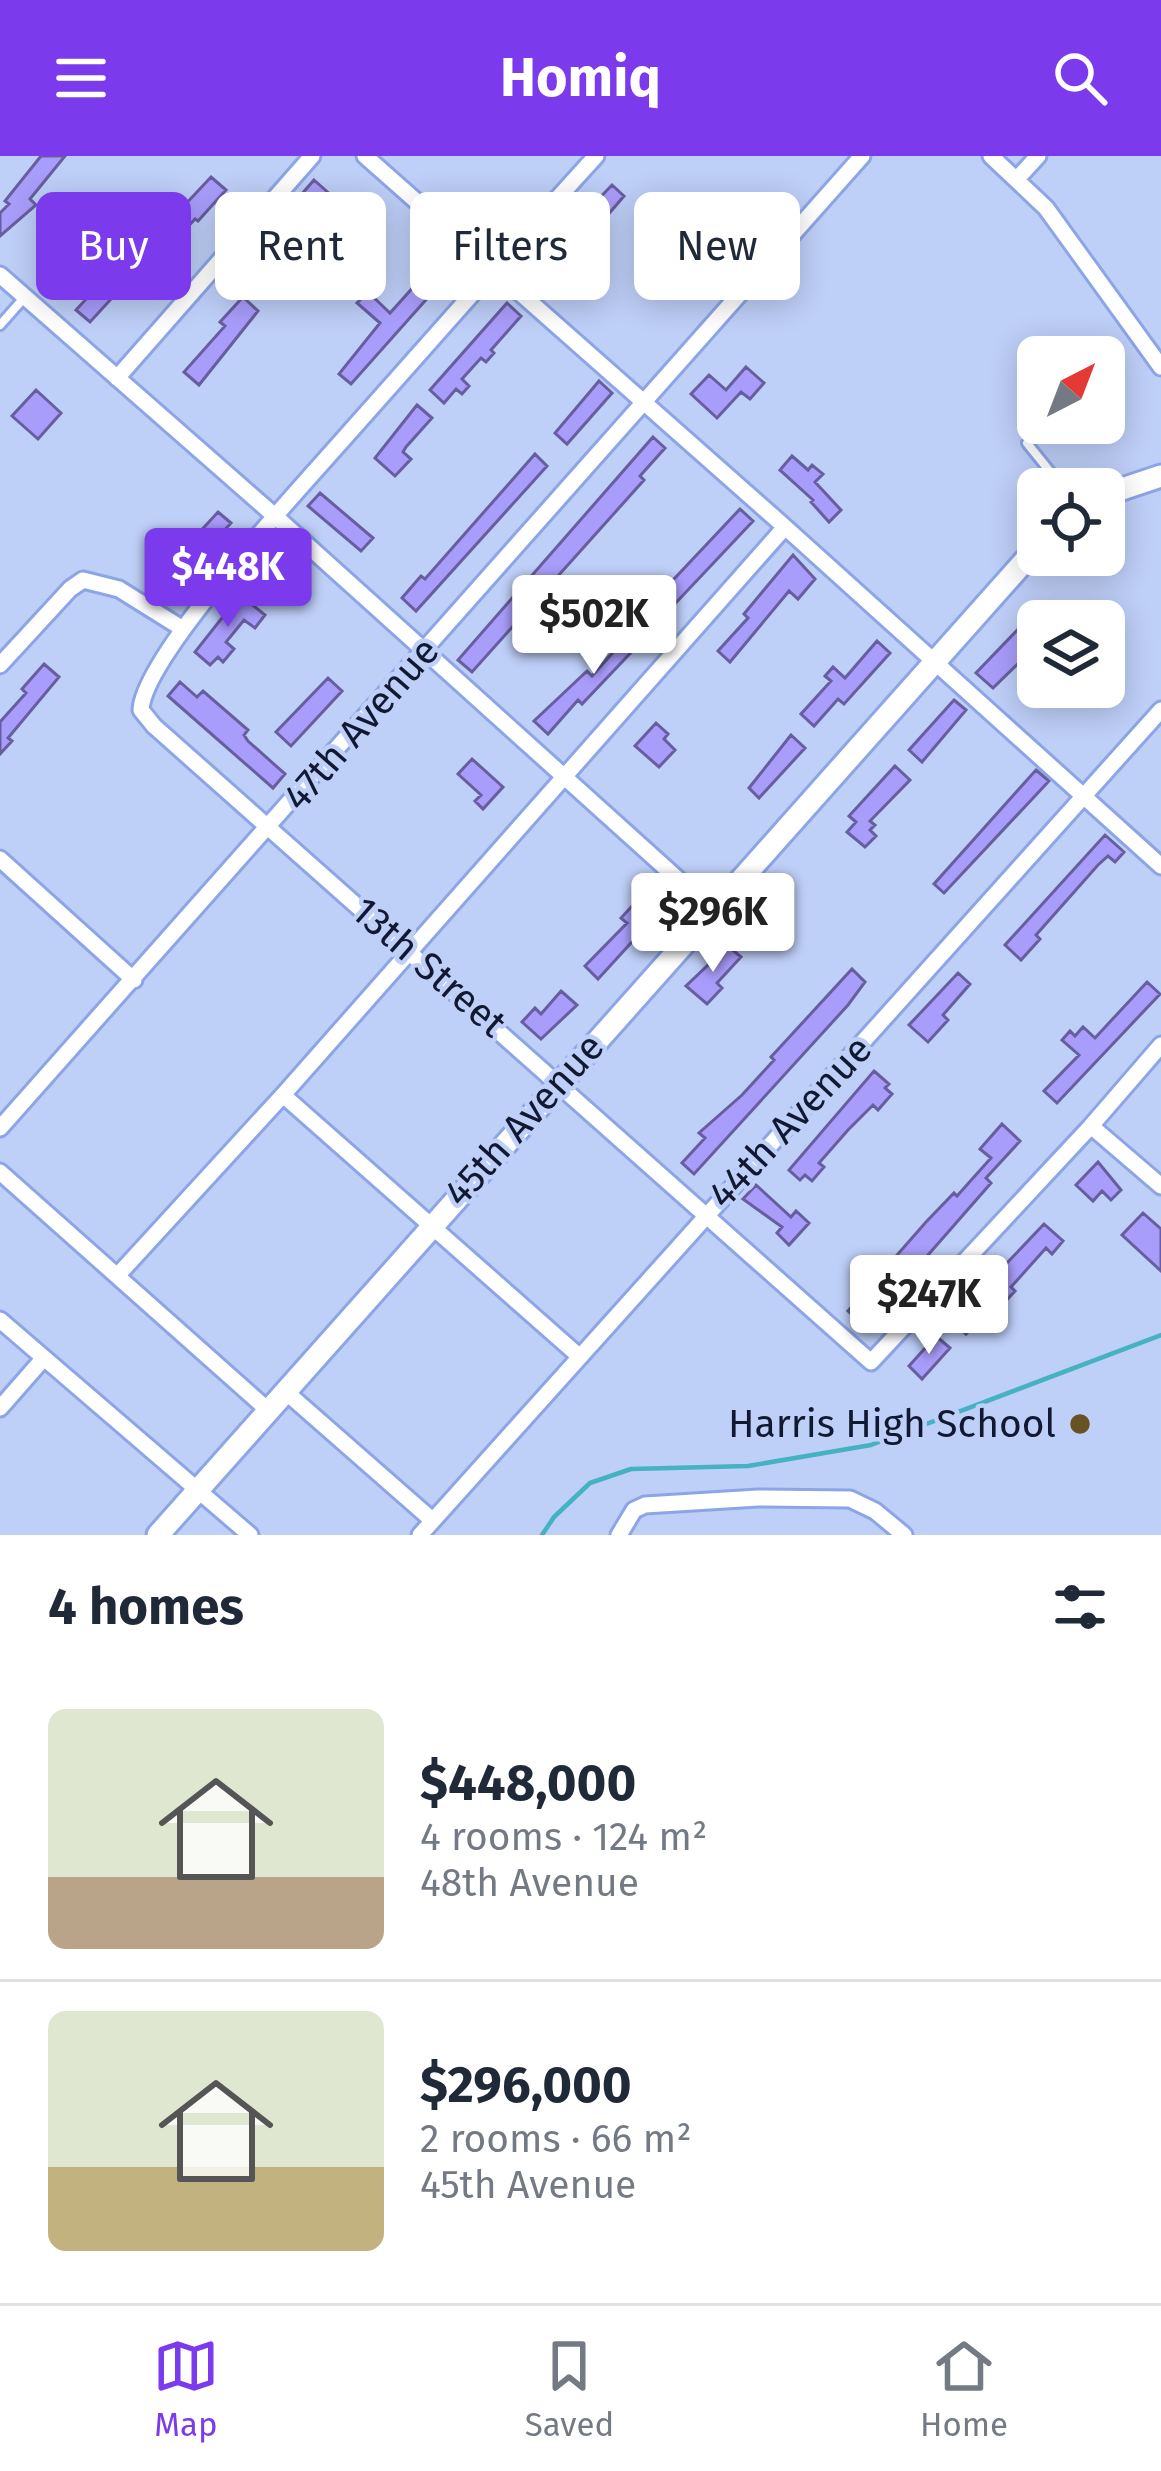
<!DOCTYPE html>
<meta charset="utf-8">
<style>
body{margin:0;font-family:"Fira Sans",sans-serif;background:#f2f2f3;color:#1f2937;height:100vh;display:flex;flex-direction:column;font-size:45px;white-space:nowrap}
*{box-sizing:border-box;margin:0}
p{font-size:39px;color:#747a83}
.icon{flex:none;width:66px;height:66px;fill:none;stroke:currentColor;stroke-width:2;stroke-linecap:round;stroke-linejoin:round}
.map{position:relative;height:1379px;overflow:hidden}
.drawer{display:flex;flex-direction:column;background:#fff;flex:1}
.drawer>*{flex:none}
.hud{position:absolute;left:36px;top:36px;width:1089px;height:108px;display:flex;gap:24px}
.needle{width:78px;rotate:42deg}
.buttons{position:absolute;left:1017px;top:180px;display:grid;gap:24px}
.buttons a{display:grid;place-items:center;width:108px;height:108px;border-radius:18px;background:#fff;box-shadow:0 6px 30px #0003;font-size:60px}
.price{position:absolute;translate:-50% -102px;padding:0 27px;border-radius:12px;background:#fff;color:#222;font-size:39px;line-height:78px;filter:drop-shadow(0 3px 6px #0008)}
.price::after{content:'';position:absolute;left:50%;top:72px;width:36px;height:27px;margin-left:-18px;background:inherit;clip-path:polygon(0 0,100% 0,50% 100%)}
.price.selected{background:#7c3aed;color:#fff}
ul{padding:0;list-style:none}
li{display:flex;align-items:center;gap:36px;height:300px;padding:0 48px}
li+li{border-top:3px solid #e0e1e3}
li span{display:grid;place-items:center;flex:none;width:336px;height:240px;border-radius:18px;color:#555}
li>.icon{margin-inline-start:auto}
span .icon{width:144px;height:144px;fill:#fffc;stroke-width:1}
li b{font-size:51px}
h2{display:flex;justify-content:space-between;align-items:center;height:144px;padding:0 48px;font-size:51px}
.pill{padding:0 42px;border-radius:18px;background:#fff;box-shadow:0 6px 30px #0003;font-size:42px;line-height:108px}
.pill.selected{background:#7c3aed;color:#fff}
header{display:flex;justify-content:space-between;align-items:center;height:156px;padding:0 48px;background:#7c3aed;color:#fff;font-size:54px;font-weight:700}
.tabs{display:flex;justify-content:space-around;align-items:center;height:168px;border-top:3px solid #e0e1e3;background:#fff;font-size:33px;color:#747a83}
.tabs a{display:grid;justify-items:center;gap:6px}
.tabs .selected{color:#7c3aed}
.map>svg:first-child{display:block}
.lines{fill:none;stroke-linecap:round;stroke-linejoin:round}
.stream{stroke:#45b2c1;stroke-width:4.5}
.building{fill:#a99dfb;stroke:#675e9f;stroke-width:3}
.lane-casing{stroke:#8ca5e7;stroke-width:14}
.street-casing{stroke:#8ca5e7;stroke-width:21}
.secondary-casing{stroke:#8ca5e7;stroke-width:27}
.lane{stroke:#fff;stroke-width:8}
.street{stroke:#fff;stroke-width:15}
.secondary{stroke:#fff;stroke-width:21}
.poi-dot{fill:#665321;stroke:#becff8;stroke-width:4.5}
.labels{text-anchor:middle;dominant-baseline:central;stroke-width:9;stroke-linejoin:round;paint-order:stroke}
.street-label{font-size:39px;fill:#101931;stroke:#becff8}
.poi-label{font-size:39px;fill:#101931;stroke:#becff8;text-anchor:end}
</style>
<header><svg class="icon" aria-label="menu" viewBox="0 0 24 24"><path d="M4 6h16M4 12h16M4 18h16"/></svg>Homiq<svg class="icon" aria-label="search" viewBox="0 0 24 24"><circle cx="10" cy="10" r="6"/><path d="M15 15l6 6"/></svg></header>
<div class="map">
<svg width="1161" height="1379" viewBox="0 0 1161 1379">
<rect width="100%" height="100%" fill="#becff8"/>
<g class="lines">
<!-- stream -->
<path class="stream" d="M542,1379l12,-18 36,-34 41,-14 117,-3 123,-21 290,-110"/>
</g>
<!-- building -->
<path class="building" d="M41,0h24l-35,43 6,6 -36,31v-23l9,-9 -4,-3z
M211,21l15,13 -28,31 -3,-2 -34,37 -6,-5 -65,71 -14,-12 54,-59 6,6z
M314,24l36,32 -14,15 -35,-32z
M612,29l12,11 -49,57 -4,-4 -14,17 15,13 -14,15 -22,-20 28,-31 -4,-4z
M443,98l13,12 -105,118 -12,-10 41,-51 -23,-20 11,-11 22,21z
M243,141l15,14 -59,74 -15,-13 41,-46 -5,-4z
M507,147l14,13 -30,34 3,3 -8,9 -5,-4 -19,21 7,7 -7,8 -6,-5 -12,14 -14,-13z
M746,211l18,16 -14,16 -9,-7 -24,26 -26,-24 18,-19 17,15z
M599,225l13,12 -45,51 -12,-11z
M36,234l25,23 -23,26 -26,-23z
M417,249l15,13 -26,29 -3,5 8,7 -16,17 -20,-18z
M653,281l12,11 -25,28 4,4 -172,192 -14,-12z
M535,298l12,12 -131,145 -14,-13 19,-22 4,3z
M792,300l16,14 4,-5 11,9 -8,8 26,28 -12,12 -18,-20 2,-2 -33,-30z
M320,337l53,45 -12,13 -53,-45z
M740,353l13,12 -82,87 -13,-12z
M218,356l13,11 -33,36 5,5 -21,24 -23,-20 21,-24 5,4z
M793,399l22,24 -17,20 -9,-8 -59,71 -12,-11 30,-33 -4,-4z
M240,439l25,20 -10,13 -11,-8 -18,22 8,7 -11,13 -5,-5 -8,8 -15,-13z
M647,458l11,10 -76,80 -4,-4 -30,34 -14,-13 53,-50 5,5z
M1024,467l11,10 -11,12 7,6 -38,37 -17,-15z
M877,485l13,12 -46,51 -6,-5 -24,27 -13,-12 30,-33 -6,-5 8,-9 12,11z
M44,508l15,13 -51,61 4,3 -12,13v-32l26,-29 -4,-4z
M328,522l14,13 -51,55 -15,-14z
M180,526l17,15 6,-6 45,39 -4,5 4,6 37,33 -12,14 -105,-92z
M954,544l12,10 -44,52 -13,-12z
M656,567l12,11 -4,5 11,11 -16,17 -24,-21z
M791,579l14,13 -46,50 -10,-10z
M472,603l31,28 -20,22 -8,-8 6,-6 -23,-21z
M895,610l15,14 -40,41 5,4 -5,5 6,6 -11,11 -18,-15 9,-10 -7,-6z
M1036,614l13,11 -105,112 -10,-9z
M1105,679l19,17 -9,10 -7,-6 -10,9 -62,70 4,4 -19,21 -16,-15z
M660,731l12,11 -74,81 -13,-13 42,-43 -6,-5 12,-13 6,5z
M728,790l13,11 -24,26 5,5 -15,16 -21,-18z
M852,813l13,13 -17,23 -154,169 -12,-11 23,-25 -6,-5 43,-38 32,-35 -3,-3z
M958,817l12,11 -27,31 5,5 -20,22 -19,-17z
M1147,826l13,12 -103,109 -13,-12 35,-36 -17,-15 8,-9 5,5 8,-9 12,11z
M561,835l16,14 -36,34 -19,-17 13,-14 6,6z
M874,915l15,13 -4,4 7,6 -14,16 -5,-5 -25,25 -29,33 5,4 -12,14 -7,-6 -5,5 -11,-10z
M1002,968l18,17 -34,37 5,5 -70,80 -3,-3 -57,63 -13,-12 78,-89 28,-29 3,3 34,-38 -11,-9z
M1098,1006l23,28 -10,10 -9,-9 -9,10 -17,-16z
M756,1029l35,32 5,-6 13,12 -20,22 -12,-12 5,-6 -39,-28z
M1143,1057l18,16v42l-39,-36z
M1044,1068l19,17 -11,13 -6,-6 -35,39 4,4 -12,13 -6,-5 -31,35 -14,-13z
M936,1180l14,12 -28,31 -13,-13z"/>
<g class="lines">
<!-- lane casing -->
<g class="lane-casing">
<path id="lane" d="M0,169l23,-26
M1027,287l37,46"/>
</g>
<!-- street casing -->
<g class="street-casing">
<path id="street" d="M365,0l420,371 376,339
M596,0c-84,92 -166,186 -249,279 -42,48 -204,221 -206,275l13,16 717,636 220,-236 70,-81
M991,0l55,52 115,159
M1017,23l21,-23
M0,119l276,242 435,392
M117,222l195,-222
M0,509l70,-76 13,-9 36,9 64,40
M0,703l134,121
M283,939l297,262
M1091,970l70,60
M0,972l862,-972
M0,1016l269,239
M117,1120l166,-181 502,-568
M0,1164l250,215
M286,1236l146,128
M0,1252l43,-49
M420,1379l741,-825
M619,1379l15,-25 11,-5 113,-7 92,1 25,12 29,24"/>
</g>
<!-- secondary casing -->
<g class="secondary-casing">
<path id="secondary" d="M1104,339l57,-19
M158,1379l880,-989"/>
</g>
<!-- lane -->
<use href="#lane" class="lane"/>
<!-- street -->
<use href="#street" class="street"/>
<!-- secondary -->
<use href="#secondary" class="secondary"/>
</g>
<!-- markers -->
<circle class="poi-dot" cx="1080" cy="1268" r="12"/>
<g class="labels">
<!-- street labels -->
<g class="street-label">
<text transform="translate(361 568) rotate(-49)">47th Avenue</text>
<text transform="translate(429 811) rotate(41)">13th Street</text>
<text transform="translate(524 964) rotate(-48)">45th Avenue</text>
<text transform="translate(790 966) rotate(-47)">44th Avenue</text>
</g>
<!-- poi labels -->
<g class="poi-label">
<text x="1056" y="1268">Harris High School</text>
</g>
</g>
</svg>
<div class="buttons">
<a><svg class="needle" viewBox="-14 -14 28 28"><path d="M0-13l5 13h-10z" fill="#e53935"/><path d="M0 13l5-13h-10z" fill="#747a83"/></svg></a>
<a><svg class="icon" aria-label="locate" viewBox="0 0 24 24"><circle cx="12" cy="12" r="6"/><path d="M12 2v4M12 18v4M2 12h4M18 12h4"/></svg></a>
<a><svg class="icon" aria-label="layers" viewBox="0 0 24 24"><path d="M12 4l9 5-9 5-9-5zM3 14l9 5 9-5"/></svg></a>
</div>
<b class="price selected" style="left:228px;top:474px">$448K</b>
<b class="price" style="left:594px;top:521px">$502K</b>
<b class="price" style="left:713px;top:819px">$296K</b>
<b class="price" style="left:929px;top:1201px">$247K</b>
<div class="hud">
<a class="pill selected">Buy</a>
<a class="pill">Rent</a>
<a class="pill">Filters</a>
<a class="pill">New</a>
</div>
</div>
<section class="drawer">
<h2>4 homes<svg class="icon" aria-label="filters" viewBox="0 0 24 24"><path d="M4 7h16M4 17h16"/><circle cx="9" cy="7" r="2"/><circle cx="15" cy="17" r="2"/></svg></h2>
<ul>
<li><span style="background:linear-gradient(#dfe7d0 70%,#b9a48a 0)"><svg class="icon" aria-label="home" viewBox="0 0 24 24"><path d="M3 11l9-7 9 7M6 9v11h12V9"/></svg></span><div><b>$448,000</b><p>4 rooms · 124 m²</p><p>48th Avenue</p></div></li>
<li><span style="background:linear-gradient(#dfe7d0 65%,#c2b280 0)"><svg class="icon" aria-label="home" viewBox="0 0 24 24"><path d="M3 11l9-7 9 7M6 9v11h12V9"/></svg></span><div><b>$296,000</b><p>2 rooms · 66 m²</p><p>45th Avenue</p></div></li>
</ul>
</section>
<nav class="tabs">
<a class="selected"><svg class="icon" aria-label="map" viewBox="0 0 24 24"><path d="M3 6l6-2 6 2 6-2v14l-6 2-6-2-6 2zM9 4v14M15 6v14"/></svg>Map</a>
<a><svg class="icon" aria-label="saved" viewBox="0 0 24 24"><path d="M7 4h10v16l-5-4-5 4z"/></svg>Saved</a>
<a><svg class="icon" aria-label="home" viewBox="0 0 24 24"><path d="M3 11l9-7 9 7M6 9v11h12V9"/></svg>Home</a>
</nav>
